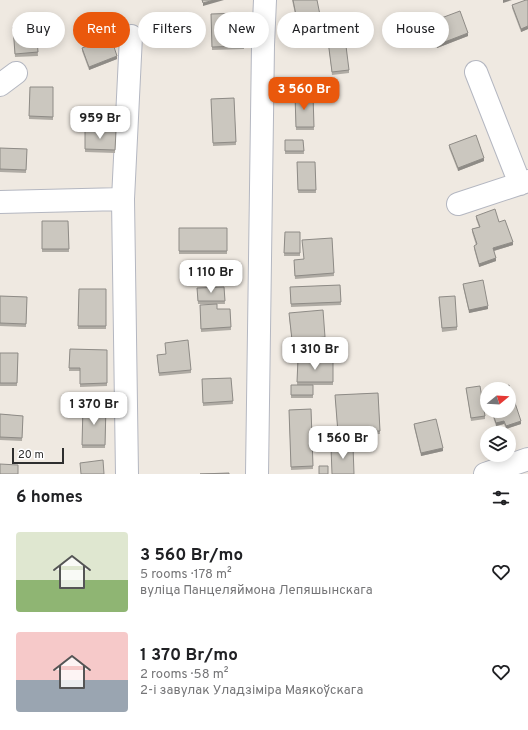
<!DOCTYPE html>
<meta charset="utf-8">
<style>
body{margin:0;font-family:Overpass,sans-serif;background:#f2f2f2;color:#202124;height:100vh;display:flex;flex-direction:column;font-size:15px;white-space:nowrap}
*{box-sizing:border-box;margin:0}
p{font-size:13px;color:#757577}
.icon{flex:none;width:22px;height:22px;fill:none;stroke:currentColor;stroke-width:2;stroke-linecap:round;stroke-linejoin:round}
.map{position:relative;height:474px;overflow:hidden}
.side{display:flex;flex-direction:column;background:#fff;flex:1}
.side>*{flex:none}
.guide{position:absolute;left:12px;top:12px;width:504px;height:36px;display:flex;gap:8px}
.needle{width:26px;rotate:72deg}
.buttons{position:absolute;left:480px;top:382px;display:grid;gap:8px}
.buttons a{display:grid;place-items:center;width:36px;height:36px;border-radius:50%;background:#fff;box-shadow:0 2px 10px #0003;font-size:20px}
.scale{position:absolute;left:12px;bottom:10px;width:52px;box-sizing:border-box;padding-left:4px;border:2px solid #2e2e2e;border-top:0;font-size:11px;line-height:14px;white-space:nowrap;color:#2e2e2e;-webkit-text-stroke:3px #fff;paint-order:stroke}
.price{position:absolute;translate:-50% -34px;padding:0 9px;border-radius:8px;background:#fff;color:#222;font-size:13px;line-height:26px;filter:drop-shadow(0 1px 2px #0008)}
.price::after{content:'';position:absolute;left:50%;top:24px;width:12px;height:9px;margin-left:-6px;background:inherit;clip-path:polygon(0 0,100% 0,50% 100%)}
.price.active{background:#ea580c;color:#fff}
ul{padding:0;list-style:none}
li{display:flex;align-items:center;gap:12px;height:100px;padding:0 16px}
li span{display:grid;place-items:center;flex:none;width:112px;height:80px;border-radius:4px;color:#555}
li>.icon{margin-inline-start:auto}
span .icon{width:48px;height:48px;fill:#fffc;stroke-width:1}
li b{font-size:17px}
h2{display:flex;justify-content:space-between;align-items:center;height:48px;padding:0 16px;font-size:17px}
.tag{padding:0 14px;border-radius:18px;background:#fff;box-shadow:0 2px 10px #0003;font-size:14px;line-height:36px}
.tag.active{background:#ea580c;color:#fff}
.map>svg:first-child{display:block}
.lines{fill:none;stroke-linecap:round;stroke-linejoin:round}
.minor-casing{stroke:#b4b7c1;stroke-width:24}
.minor{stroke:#fff;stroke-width:22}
.wall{fill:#afaba4}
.shaded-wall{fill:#8e8b86}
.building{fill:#cbc7bf;stroke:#8e8b86}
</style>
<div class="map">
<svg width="528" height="474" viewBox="0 0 528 474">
<rect width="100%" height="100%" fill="#efe9e1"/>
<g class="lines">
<!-- minor casing -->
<g class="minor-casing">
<path id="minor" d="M476,72l44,112
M0,85l16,-12
M0,202l123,-3
M458,204l70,-23
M127,474l-4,-275 8,-163
M257,474l6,-429 2,-45
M485,474l43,-15"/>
</g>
<!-- minor -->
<use href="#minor" class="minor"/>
</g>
<!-- wall -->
<path class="wall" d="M292,0h25l3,18 -23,5z
M528,0v29l-7,3 -9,-24v-3z
M243,13l1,36 -32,1 -1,-36z
M428,23l40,13 -31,12 -9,-22z
M36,26l2,30 -23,1 -2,-30z
M328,41l21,29v3l-17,2z
M82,48l35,11 -28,11 -7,-19z
M30,87h23v33l-24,-1z
M295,95h18l1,35h-18z
M234,98l2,47 -23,1 -2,-47z
M85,130l31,1 -1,22 -30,-1z
M285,140h18l1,14h-19z
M449,145l35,16 -26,10 -9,-23z
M0,148l27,1 -1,24 -26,-1z
M297,162h18l1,31h-18z
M476,216l23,6 14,23 -19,6 2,10 -17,6 -5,-18v-3l2,-1 -4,-13v-3l7,-2 -3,-8z
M42,221h26l1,31h-27z
M179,228h48v26h-48z
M285,232h15v24h-16z
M332,238l2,38 -39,3 -1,-16 10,-4z
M463,284l25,25 -19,4 -6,-26z
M340,285l1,20 -50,2 -1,-20z
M224,287l1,17h-27l-1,-16z
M79,289h27v40h-28z
M0,296l27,1 -1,30 -26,-1z
M439,297l18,30v3l-15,2z
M200,305l17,4h13l1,21 -30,2z
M289,316l36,21v3l-33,3z
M317,345l1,13 -17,1 32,1v25h-20v13h-22v-13h6l1,-26h2l-1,-13z
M70,349l37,1v36l-27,1v-16h-11z
M0,353h18l-1,33h-17z
M157,355l34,15v3l-32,3z
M231,378l2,26 -30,2 -1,-27z
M466,388l19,28v3l-14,2z
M378,393l2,41 -42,2 -3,-41z
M83,406h23l-1,42h-23z
M311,409l2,60 -22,1 -2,-60z
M491,411h18l12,13 -15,5 -2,-5 -8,2z
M0,414l23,2 -1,25 -22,-1z
M414,424l29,27 -22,5 -7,-29z"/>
<!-- shaded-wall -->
<path class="shaded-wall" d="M214,0h10l-21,6v-3z
M503,0h9l-9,3z
M320,15v3l-23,5v-3z
M528,26v3l-7,3v-3z
M468,33v3l-31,12v-3z
M117,56v3l-28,11v-3z
M484,158v3l-26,10v-3z
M513,242v3l-20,6v-3z
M496,258v3l-17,6v-3z
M488,306v3l-19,4v-3z
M504,421v3l-8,2v-3z
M521,421v3l-15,5v-3z
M443,448v3l-22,5v-3z"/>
<!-- building -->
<path class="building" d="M202,0h12l-11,3z
M293,0h24l3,15 -23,5z
M526,0h2v26l-7,3 -9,-24z
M460,11l8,22 -31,12 -9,-22z
M243,13l1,33 -32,1 -1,-33z
M36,26l2,26 -23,2 -2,-27z
M111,38l6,18 -28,11 -7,-19z
M345,38l4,32 -17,2 -4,-31z
M30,87h23v30l-24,-1z
M295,95h18l1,32h-18z
M234,98l2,44 -23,1 -2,-44z
M85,130l31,1 -1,19 -30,-1z
M476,135l8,23 -26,10 -9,-23z
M285,140h18l1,11h-19z
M0,148l27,1 -1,21 -26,-1z
M297,162h18l1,28h-18z
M495,209l4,13 6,-2 8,22 -20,6 3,10 -17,6 -5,-18 3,-2 -5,-15 8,-2 -4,-11z
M42,221h26l1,28h-27z
M179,228h48v23h-48z
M285,232h15v21h-16z
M332,238l2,35 -39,3 -1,-16 10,-1 -2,-19z
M483,280l5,26 -19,4 -6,-26z
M340,285l1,17 -50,2 -1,-17z
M224,287l1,14h-27l-1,-13z
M79,289h27v37h-28z
M0,296l27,1 -1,27 -26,-1z
M455,296l2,31 -15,1 -3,-31z
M217,304v5h13l1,18 -30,2 -1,-24z
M323,310l2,27 -33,3 -3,-27z
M188,340l3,30 -32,3 -2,-18 9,-1 -1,-11z
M317,345l1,10 -18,1 -1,-10z
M70,349l37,1v33l-27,1v-16h-11z
M0,353h18l-1,30h-17z
M298,359l35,1v22h-36z
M231,378l2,23 -30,2 -1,-24z
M291,385h22v10h-22z
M509,385l12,36 -15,5 -2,-5 -8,2 -4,-12h17v-22h-11z
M480,386l5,30 -14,2 -5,-30z
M378,393l2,38 -42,2 -3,-38z
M83,406h23l-1,39h-23z
M311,409l2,57 -22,1 -2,-57z
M0,414l23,2 -1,22 -22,-1z
M436,419l7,29 -22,5 -7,-29z
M353,446l1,28h-22l-1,-27z
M103,460l1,14h-23l-1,-11z
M0,464l18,1v9h-18z
M319,466h9v8h-9z
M229,473v1h-29z"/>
</svg>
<div class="buttons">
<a><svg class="needle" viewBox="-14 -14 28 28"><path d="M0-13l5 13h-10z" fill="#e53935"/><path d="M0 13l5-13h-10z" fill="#757577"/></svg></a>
<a><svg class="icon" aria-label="layers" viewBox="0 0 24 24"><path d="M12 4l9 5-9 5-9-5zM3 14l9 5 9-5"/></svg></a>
</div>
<div class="scale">20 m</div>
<b class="price active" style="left:304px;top:111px">3 560 Br</b>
<b class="price" style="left:100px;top:140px">959 Br</b>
<b class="price" style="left:211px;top:294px">1 110 Br</b>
<b class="price" style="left:315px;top:371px">1 310 Br</b>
<b class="price" style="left:94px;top:426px">1 370 Br</b>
<b class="price" style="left:343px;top:460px">1 560 Br</b>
<div class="guide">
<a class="tag">Buy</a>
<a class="tag active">Rent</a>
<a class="tag">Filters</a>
<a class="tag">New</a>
<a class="tag">Apartment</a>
<a class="tag">House</a>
</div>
</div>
<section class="side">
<h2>6 homes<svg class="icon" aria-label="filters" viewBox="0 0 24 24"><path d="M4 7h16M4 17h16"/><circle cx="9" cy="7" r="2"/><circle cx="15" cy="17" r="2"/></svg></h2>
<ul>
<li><span style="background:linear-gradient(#dfe7d0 60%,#8fb573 0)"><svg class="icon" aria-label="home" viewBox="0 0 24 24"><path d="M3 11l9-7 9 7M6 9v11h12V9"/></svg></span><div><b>3 560 Br/mo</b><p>5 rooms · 178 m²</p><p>вуліца Панцеляймона Лепяшынскага</p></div><svg class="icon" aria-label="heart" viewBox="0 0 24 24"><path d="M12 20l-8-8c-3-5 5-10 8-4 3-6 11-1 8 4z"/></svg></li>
<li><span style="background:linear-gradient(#f6c9c9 60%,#9aa5b1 0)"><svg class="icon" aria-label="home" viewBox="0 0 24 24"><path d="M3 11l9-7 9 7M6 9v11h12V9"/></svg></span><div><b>1 370 Br/mo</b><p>2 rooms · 58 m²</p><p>2-і завулак Уладзіміра Маякоўскага</p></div><svg class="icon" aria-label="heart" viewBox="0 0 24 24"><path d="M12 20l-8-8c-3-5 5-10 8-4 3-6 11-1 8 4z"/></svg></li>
</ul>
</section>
